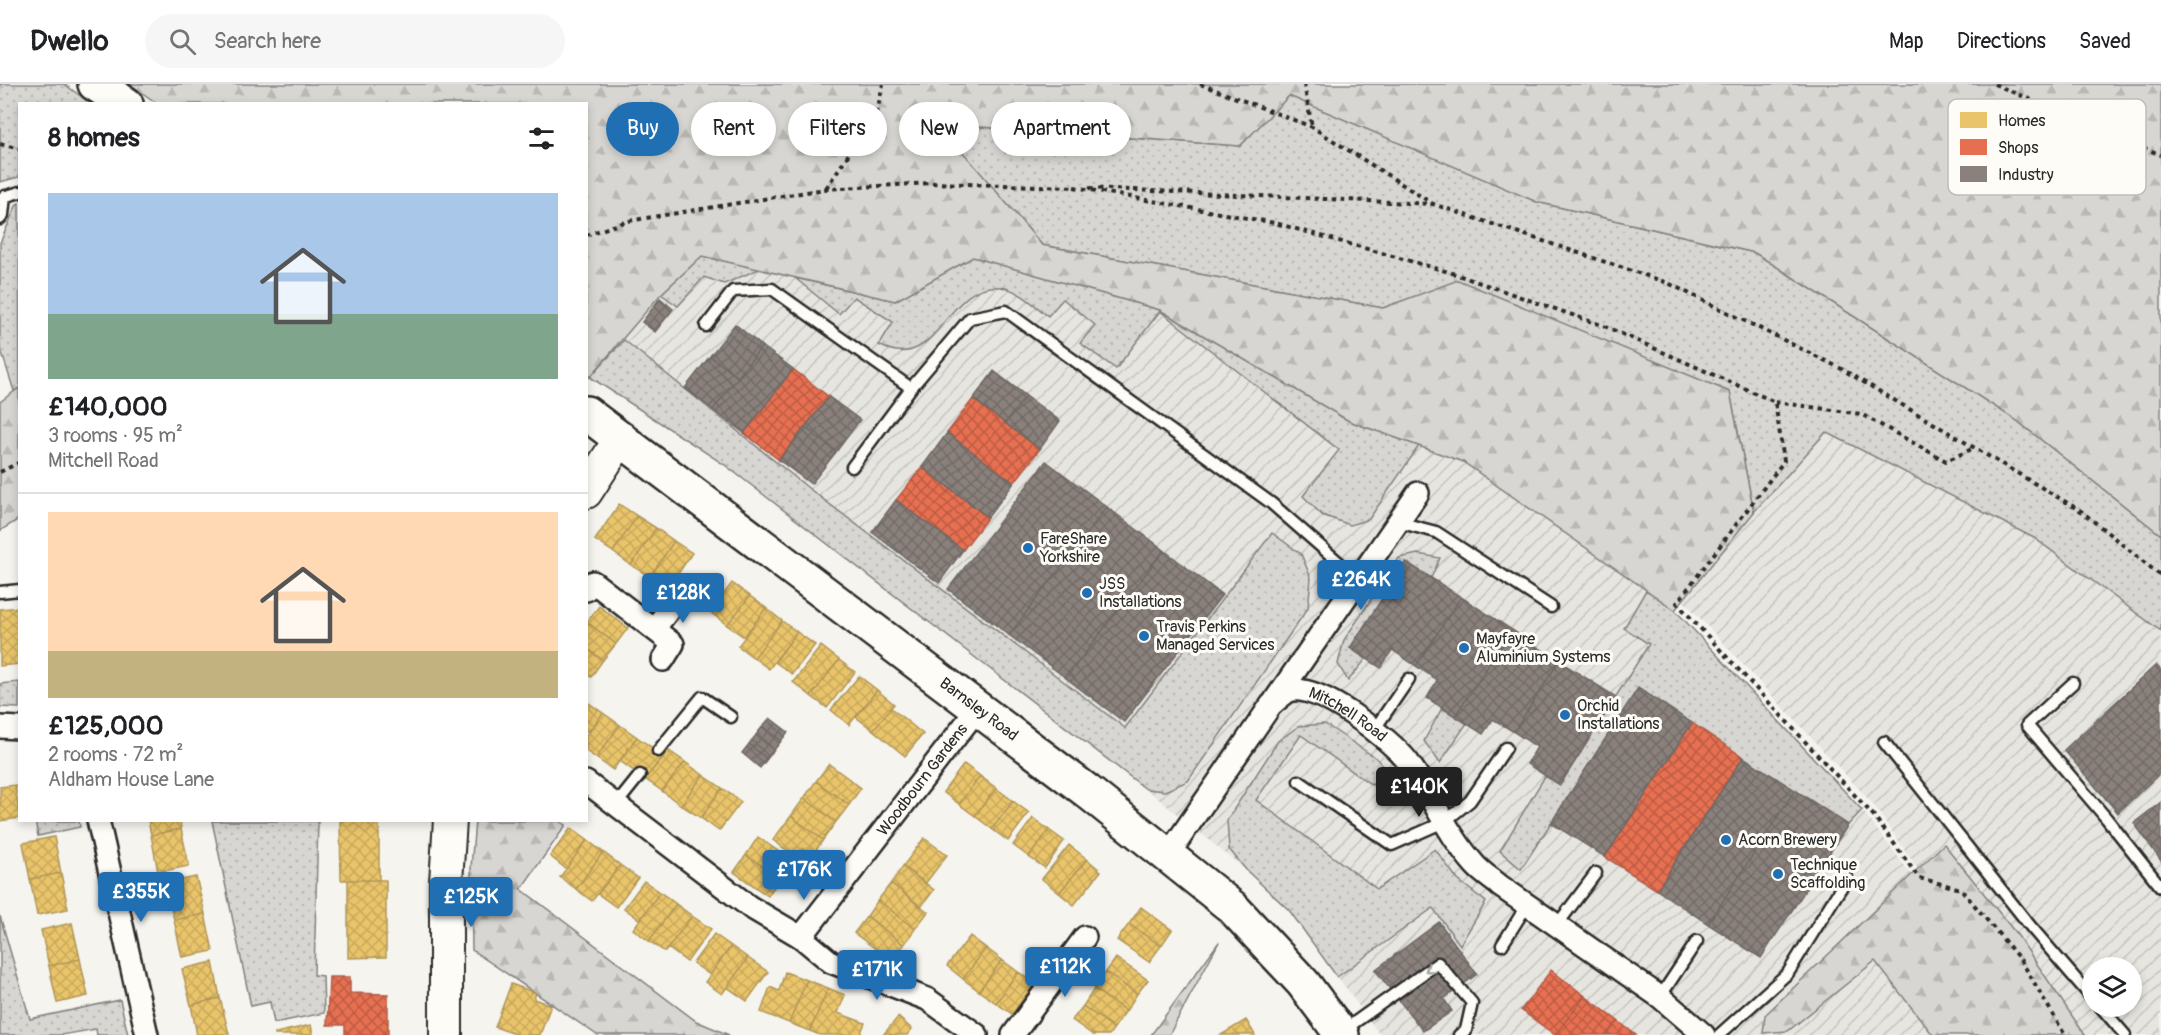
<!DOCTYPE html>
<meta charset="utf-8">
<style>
body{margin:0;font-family:Pangolin,sans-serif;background:#f6f6f6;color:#202124;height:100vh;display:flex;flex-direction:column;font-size:22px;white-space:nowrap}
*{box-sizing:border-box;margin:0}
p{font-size:20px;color:#757577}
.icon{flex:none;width:33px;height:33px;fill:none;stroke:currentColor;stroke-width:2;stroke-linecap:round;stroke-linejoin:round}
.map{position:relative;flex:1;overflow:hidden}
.panel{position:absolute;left:18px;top:18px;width:570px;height:720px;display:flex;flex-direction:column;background:#fff;border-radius:0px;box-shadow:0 3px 9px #0003}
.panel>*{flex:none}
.guide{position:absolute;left:606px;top:18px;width:570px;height:54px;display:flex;gap:12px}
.fabs{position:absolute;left:2082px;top:873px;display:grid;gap:12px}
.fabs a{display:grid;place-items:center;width:60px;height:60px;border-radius:50%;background:#fff;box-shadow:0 3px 9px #0003;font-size:30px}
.price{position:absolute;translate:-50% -51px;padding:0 14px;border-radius:6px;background:#1f6fb2;color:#fff;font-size:20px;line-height:39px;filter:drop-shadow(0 2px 3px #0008)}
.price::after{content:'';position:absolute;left:50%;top:36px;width:18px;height:14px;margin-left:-9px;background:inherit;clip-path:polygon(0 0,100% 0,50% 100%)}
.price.on{background:#222;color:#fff}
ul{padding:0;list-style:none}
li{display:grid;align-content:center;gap:12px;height:318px;padding:0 30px}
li+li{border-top:2px solid #e0e0e0}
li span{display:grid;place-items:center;height:186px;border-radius:0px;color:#555}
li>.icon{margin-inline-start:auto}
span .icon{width:108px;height:108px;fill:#fffc;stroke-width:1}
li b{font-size:26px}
h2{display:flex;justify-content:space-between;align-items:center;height:72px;padding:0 30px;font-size:26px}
.chip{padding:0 21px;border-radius:27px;background:#fff;box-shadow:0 3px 9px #0003;font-size:21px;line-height:54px}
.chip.on{background:#1f6fb2;color:#fff}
header{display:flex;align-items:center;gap:36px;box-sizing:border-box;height:84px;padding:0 30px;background:#fff;border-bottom:2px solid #e0e0e0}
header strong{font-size:28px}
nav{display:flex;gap:33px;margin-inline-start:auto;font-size:21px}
.search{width:420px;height:54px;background:#f6f6f6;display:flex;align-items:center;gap:15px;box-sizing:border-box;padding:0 21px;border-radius:33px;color:#757577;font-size:22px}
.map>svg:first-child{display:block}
.industrial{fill:url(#industrial-furrows);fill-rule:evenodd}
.grass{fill:url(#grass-dots);stroke:#81807e;stroke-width:1.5}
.forest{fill:url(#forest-firs);stroke:#81807e;stroke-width:1.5}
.homes{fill:url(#homes-cross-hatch);stroke:#b09657;stroke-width:1.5}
.shops{fill:url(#shops-cross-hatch);stroke:#af5b46;stroke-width:1.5}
.industry{fill:url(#industry-cross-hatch);stroke:#6e6764;stroke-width:1.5}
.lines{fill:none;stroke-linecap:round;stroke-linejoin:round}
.lane-casing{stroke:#2b2b2b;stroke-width:15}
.street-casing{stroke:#2b2b2b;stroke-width:26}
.secondary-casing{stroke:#2b2b2b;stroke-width:36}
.primary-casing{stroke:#2b2b2b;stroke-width:38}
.path{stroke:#2b2b2b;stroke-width:4;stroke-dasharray:4.5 4.5;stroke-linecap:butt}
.lane{stroke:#fdfcf7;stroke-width:10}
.street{stroke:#fdfcf7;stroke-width:21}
.secondary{stroke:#fdfcf7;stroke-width:32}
.primary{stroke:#fdfcf7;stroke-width:33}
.oneway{stroke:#9e9e9b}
.poi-dot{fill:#1f6fb2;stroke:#fdfcf7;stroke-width:2}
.labels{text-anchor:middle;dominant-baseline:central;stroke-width:6;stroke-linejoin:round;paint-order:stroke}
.poi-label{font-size:16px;fill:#2b2b2b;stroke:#fdfcf7;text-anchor:start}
.street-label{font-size:16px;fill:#2b2b2b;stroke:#fdfcf7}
.key{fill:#fdfcf7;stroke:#bebdba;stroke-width:1.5}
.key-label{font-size:16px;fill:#2b2b2b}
</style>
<header>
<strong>Dwello</strong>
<div class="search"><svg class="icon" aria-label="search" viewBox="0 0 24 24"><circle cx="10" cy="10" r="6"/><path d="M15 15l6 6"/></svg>Search here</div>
<nav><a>Map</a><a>Directions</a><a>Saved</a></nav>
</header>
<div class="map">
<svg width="2161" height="951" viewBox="0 0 2161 951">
<defs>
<pattern id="industrial-furrows" width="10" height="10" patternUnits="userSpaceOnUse" patternTransform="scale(1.5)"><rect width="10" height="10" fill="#e6e5e0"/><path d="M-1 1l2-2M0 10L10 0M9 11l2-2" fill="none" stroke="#c5c5c0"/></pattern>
<pattern id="grass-dots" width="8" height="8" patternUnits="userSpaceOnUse" patternTransform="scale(1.5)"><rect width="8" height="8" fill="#d7d6d2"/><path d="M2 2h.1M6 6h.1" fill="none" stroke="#b9b8b4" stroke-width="1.8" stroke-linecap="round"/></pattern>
<pattern id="forest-firs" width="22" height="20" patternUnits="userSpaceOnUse" patternTransform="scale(1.5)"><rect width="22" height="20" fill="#d7d6d2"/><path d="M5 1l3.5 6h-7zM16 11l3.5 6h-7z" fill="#b9b8b4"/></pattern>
<pattern id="homes-cross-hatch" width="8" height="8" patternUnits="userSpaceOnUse" patternTransform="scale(1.5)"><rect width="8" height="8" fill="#e9c46a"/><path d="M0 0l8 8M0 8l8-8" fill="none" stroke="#c8a95c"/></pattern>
<pattern id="shops-cross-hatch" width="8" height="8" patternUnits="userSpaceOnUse" patternTransform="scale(1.5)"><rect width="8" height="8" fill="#e76f51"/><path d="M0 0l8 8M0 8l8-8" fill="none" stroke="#bb5b43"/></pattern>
<pattern id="industry-cross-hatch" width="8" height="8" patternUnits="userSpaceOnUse" patternTransform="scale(1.5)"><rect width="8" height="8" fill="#8a817c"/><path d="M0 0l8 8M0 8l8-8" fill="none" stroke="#716a66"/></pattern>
</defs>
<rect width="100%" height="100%" fill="#f5f4ef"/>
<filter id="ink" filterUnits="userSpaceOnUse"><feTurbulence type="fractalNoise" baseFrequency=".0167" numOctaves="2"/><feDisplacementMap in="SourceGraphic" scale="12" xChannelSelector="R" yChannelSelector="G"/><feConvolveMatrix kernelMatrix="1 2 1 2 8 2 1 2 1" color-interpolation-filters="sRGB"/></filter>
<g filter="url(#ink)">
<!-- industrial -->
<path class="industrial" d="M702,172l193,45 78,-44 187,53 189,111 114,41 212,148 187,200 50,65 -147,140 23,16 87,-70 58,74h-553l-91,-125 -42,-39 -101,-82 -421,-324 -135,-88 71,-83z
M1825,348l209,106 127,93v404h-76l-67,-99 -74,-92 -26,25 -46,-66 -189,-203 71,-88zM2092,884h40v38h-40z"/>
<!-- grass -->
<path class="grass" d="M0,0h64l26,19 -70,1 -1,73 -19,5z
M1289,11l248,107 218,51 261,167 145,115v96l-127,-93 -208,-106 -72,80 -24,-120 -272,-111 -75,27 -341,-63 -104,-121 302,22z
M19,119l1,185 -6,3 -14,-44v-104l17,-39z
M702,172l57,13 -35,15 -20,-7 -26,29 -17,-12z
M973,173l187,53 189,111 70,25 -50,73 -19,6 -28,-10 -19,-19 36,-46 -179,-139 -44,58 -36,-26 15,-18 -32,-26 -15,17c-13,-10 -30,-27 -47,-29 -57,-7 -61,90 -122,58l14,-23 -39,-25 -15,17 -44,-36 100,23z
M624,256l183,147 318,241 147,-195 29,21 10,24 -3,30 -120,173 -23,10 -19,-2 -421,-324 -135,-88z
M1418,470l22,4 -9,20 -25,-16 -56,86 16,11 -18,22 -10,-17 6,-24 55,-82z
M1646,506l29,20 187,200 -14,15 -210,-136 -117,180 -21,-18 45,-75 15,9 89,-141 -25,-16z
M19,598v26l-19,-1v-23z
M1442,624l25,15 -27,40 -16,-22z
M1325,640l51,34 14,16 -18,11 -71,-50 -45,65 121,89 58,-40 23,31 28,22 -26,43 -27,-37 -96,69 -48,-67 -42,-39 -18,-22 -2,-29 51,-79 21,-15z
M35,737h44l1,6 -42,9z
M212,737h106l-4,154 9,1 1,37 -50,10 -4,-21 -19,4z
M0,832l30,103 90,-19 8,35h-31l-1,-6 -35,6h-61z"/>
<!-- forest -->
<path class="forest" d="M130,0h2031v451l-145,-115 -261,-167 -218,-51 -248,-106 -49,50 -301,-22 103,121 341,63 75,-28 272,112 24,120 -79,98 -212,-148 -114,-41 -189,-111 -187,-53 -78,44 -193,-45 -41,38 -71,83 -4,-2v-271h-428z
M19,304v131l-19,12v-129z
M475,737h84l7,4 -45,64 175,132 33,14h-132l-125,-85 -1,-82z
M1944,760l74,92 67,99h-152l-58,-74 -87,70 -25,2 2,-18z
M1219,858l-50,93h-18z"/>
<!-- homes -->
<path class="homes" d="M619,420l18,12 -24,36 -18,-12z
M637,432l19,12 -25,37 -18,-13z
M656,444l18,13 -24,36 -19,-12z
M674,457l18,12 -24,36 -18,-12z
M732,499l18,13 -23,29 -17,-13z
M750,512l16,12 -22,29 -17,-12z
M599,522l29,22 -12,16 -29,-22z
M20,523v57l-20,2v-57z
M766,524l16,13 -28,37 -16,-12z
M782,537l15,11 -28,37 -15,-11z
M587,538l29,22 -13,16 -17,-12z
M797,548l18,13 -23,29 -17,-12z
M821,562l18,14 -28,36 -18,-14z
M586,564l17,12 -12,17 -5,-3z
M839,576l16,12 -28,36 -16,-12z
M859,592l18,14 -28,35 -18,-15z
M877,606l17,14 -21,26 -17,-13z
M586,617l17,12 -14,19 -3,-1z
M891,624l32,26 -18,22 -32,-26z
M603,629l17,12 -24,33 -10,-7v-16z
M620,641l17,12 -24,33 -17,-12z
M637,653l27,19 -19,23 -25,-18z
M668,666l17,12 -23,29 -17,-12z
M685,678l18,13 -22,30 -19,-14z
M829,680l32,24 -12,17 -33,-24z
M964,680l16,12 -21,28 -16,-12z
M703,691l19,13 -21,30 -20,-13z
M980,692l16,12 -21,28 -16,-12z
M816,697l33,24 -13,17 -32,-24z
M15,701l5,33 -20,3v-34z
M722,704l19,14 -22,29 -18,-13z
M996,704l17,13 -21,28 -17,-13z
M804,714l32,24 -13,18 -32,-24z
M1013,717l16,12 -21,28 -16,-12z
M791,732l32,24 -11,16 -9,-7 -6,9 -24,-18z
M1033,734l16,12 -20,27 -16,-12z
M148,736h32l1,9 -30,6z
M340,736h39v60h-38z
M571,744l16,12 -21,29 -16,-13z
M181,745l8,37 -31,6 -7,-37z
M1049,746l15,11 -19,27 -16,-11z
M54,753l7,36 -31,6 -7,-36z
M758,753l34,24 -12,17 -34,-23z
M924,754l23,17 -22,29 -22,-18z
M587,756l16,12 -27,37 -16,-12z
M1069,761l18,14 -28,34 -17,-14z
M603,768l17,13 -28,36 -16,-12z
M746,771l34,23 -12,18 -34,-24z
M1087,775l14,12 -27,34 -15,-12z
M620,781l18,13 -22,29 -18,-13z
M903,782l31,24 -13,17 -30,-24z
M61,789l7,36 -31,6 -7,-36z
M196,793l9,37 -31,6 -8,-37z
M348,796h38v77l-38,1z
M644,797l16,11 -20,28 -16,-12z
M891,799l37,29 -13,17 -37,-29z
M660,808l16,12 -27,37 -16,-12z
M878,816l37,29 -11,16 -37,-29z
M676,820l16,12 -27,36 -16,-11z
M1141,823l31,23 -11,16 -32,-22z
M205,830l8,37 -31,6 -8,-37z
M692,832l19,13 -24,33 -19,-14z
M867,832l37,29 -12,16 -38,-28z
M72,839l8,36 -31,7 -8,-36z
M1129,840l32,22 -12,16 -32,-22z
M714,850l17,12 -21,29 -17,-12z
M970,852l16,12 -23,31 -16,-13z
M731,862l17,12 -26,36 -17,-12z
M986,864l16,12 -23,31 -16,-12z
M748,874l20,14 -21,29 -20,-14z
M1116,874l32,22 -11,14 -31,-22z
M80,875l8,37 -31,7 -8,-37z
M1002,876l16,12 -22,31 -17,-12z
M213,878l7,36 -29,7 -9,-36z
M785,888l22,8 -18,43 -28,-11 9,-25 9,4z
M1018,888l17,11 -23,31 -16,-11z
M1106,888l31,22 -11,17 -32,-22z
M807,896l21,8 -18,43 -21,-8z
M511,900l25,9 -2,6 17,6 -11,30h-22l-23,-8z
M828,904l17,7 -7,18 27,10 -5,12h-40l-10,-4z
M1094,905l32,22 -12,17 -31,-22z
M220,914l9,36 -32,1 -6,-30z
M1083,922l31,22 -5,7h-16l-21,-15z
M898,933l14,12 -5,6h-24z
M1246,936l9,15h-34z
M311,941l2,10h-38v-2z"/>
<!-- shops -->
<path class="shops" d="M793,285l36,28 -50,63 -35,-27z
M973,315l67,50 -26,34 -67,-50z
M922,383l66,50 -25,33 -67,-50z
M1692,639l51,34 -86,133 -52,-33z
M1551,886l34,26 -30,39 -34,-25z
M329,893h21v16l38,1v41h-43v-10h-18z
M1585,912l33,25 -11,14h-52z
M1618,937l18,14h-29z"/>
<!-- industry -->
<path class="industry" d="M660,214l13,11 -18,23 -13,-10z
M735,240l27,22 -24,31 -28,-21z
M762,262l31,23 -49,64 -31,-23z
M710,272l28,21 -25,33 -28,-22z
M994,287l32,25 -21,27 -32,-24z
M1026,312l34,25 -20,28 -35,-26z
M829,313l31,23 -24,32 -31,-25z
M805,343l31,25 -25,32 -32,-24z
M947,349l67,50 -26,34 -66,-50z
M1046,377l61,46 -98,128 -61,-46z
M896,416l67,50 -24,33 -67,-51z
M1107,423l57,43 -98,128 -57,-43z
M1164,466l58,45 -98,127 -58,-44z
M1406,478l55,35 -45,69 -24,-16 -11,18 -31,-20z
M1461,513l51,33 -57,86 -28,-18 10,-18 -21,-14z
M1512,546l47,31 -45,71 -21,-13 -10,15 -28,-18z
M1559,577l57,36 -56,88 -33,-21 10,-17 -23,-15z
M2156,581l5,5v102l-43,41 -54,-63z
M1638,604l54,35 -87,134 -54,-34z
M770,634l18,14 -7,9 -18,-15z
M763,642l18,15 -7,9 -18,-15z
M756,651l18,15 -7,9 -18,-15z
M749,660l18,15 -7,9 -18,-15z
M1743,673l52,33 -87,134 -51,-34z
M1795,706l53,35 -87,133 -53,-34z
M2161,718v59l-27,-38z
M1439,838l38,52 -33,25 8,12 -29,20 -48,-61z"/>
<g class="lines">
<!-- lane casing -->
<g class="lane-casing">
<path id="lane" d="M0,114l20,-6
M0,135l3,-4 2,-19
M706,242l27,-35 39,-2 139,99
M852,383l59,-79 59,-70 36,-7 265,192 88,77
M1398,438l38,10 115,75
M0,508l20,-2
M2073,599l-46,42 80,94 54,68
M1374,646l35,-51
M1884,658l147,185 61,71
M658,667l44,-54 29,20
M1299,697l93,64 52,-23 26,-21 36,-53
M616,721l24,-30
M1557,841l39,-52
M1502,861l25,-40
M1660,913l37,-56
M2100,922l25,29
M1344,946l94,-67 34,40 -6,27 -7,5
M1719,951l69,-62 59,-95"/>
</g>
<!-- street casing -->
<g class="street-casing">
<g id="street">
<path d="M586,506l7,-8 80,62 -10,16"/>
<path d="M654,545l26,-34"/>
<path d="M1275,616l143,-207"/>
<path d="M0,643l20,1"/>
<path id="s1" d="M586,698l164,125 51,30 177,-229"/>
<path d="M98,736l49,215"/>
<path id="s2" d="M1168,771l103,-150c5,-4 12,-11 18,-14 27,-10 103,49 119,71 24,33 39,72 67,103 7,8 17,14 25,21l160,111 44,38"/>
<path d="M801,853l30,25 96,37 50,36"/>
<path d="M1013,951l72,-98"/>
</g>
</g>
<!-- secondary casing -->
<g class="secondary-casing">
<path id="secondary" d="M586,408l35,-54
M446,951v-153l4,-62"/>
</g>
<!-- primary casing -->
<g class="primary-casing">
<g id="primary">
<path d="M95,0l31,20"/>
<path id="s3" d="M586,329l501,378 145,116 71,76 39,52"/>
</g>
</g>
<!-- path -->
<path class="path" d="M1200,0l112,43 121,77 235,79 172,85 241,143 80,65
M1304,0l8,43
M1994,0l167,71
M0,60l20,5
M1074,103l201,36 174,49 155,54 171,76 9,59 -107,142 197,213 45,62 42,11 61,73 43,73
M826,104l51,-76 6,-28
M1089,104l343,16
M586,151l42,-14 197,-32 106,-6 145,4
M1775,318l86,12 85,47 28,-13
M0,388l20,-10"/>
<!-- lane -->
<use href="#lane" class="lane"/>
<!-- street -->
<use href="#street" class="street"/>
<!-- secondary -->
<use href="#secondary" class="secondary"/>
<!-- primary -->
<use href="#primary" class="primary"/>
</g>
<!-- one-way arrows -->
<defs><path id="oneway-chevron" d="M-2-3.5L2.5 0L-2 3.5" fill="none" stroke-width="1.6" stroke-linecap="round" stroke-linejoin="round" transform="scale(1.5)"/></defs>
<use class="oneway" href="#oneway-chevron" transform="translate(1429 885) rotate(145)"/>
</g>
<!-- markers -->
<g class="poi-dot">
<circle cx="1028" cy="464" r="6"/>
<circle cx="1087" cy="509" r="6"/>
<circle cx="1144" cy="552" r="6"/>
<circle cx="1464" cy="564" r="6"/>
<circle cx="1565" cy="631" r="6"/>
<circle cx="1726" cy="756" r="6"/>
<circle cx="1778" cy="790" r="6"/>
</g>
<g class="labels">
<!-- poi labels -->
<g class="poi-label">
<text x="1040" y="455">FareShare<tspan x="1040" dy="18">Yorkshire</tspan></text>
<text x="1099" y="500">JSS<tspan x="1099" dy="18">Installations</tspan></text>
<text x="1156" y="543">Travis Perkins<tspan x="1156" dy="18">Managed Services</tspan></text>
<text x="1476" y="555">Mayfayre<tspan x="1476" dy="18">Aluminium Systems</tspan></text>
<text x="1577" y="622">Orchid<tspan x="1577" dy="18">Installations</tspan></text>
<text x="1738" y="756">Acorn Brewery</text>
<text x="1790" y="781">Technique<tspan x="1790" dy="18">Scaffolding</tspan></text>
</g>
<!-- street labels -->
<g class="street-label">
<text stroke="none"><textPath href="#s3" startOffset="492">Barnsley Road</textPath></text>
<text stroke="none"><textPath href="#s2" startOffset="270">Mitchell Road</textPath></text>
<text stroke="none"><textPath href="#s1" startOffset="464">Woodbourn Gardens</textPath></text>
</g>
</g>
<!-- legend -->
<rect x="1948" y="15" width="198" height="96" rx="9" class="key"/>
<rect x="1960" y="28" width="27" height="16" fill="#e9c46a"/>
<rect x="1960" y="55" width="27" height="16" fill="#e76f51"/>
<rect x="1960" y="82" width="27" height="16" fill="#8a817c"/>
<g class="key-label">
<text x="1998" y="42">Homes</text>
<text x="1998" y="69">Shops</text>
<text x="1998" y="96">Industry</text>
</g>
</svg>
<div class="fabs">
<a><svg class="icon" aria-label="layers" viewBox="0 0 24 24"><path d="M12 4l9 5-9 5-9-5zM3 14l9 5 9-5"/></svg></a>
</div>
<b class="price" style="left:1361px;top:527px">£264K</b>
<b class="price" style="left:683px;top:540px">£128K</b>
<b class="price on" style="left:1419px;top:734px">£140K</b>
<b class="price" style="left:804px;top:817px">£176K</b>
<b class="price" style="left:141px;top:839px">£355K</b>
<b class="price" style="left:471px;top:844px">£125K</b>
<b class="price" style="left:1065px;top:914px">£112K</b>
<b class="price" style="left:877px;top:917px">£171K</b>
<div class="guide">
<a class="chip on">Buy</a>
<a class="chip">Rent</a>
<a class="chip">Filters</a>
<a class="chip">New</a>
<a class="chip">Apartment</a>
</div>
<section class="panel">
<h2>8 homes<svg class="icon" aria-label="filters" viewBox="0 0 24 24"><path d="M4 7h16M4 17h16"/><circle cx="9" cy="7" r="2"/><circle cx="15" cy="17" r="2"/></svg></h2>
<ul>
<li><span style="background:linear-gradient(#a9c7e8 65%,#7fa58c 0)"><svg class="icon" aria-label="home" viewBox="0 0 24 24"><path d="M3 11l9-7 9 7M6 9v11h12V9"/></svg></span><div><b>£140,000</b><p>3 rooms · 95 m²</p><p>Mitchell Road</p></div></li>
<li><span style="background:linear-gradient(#ffd9b3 75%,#c2b280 0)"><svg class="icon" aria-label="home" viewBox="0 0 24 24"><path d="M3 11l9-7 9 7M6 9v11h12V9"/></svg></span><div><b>£125,000</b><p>2 rooms · 72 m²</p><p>Aldham House Lane</p></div></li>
</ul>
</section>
</div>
